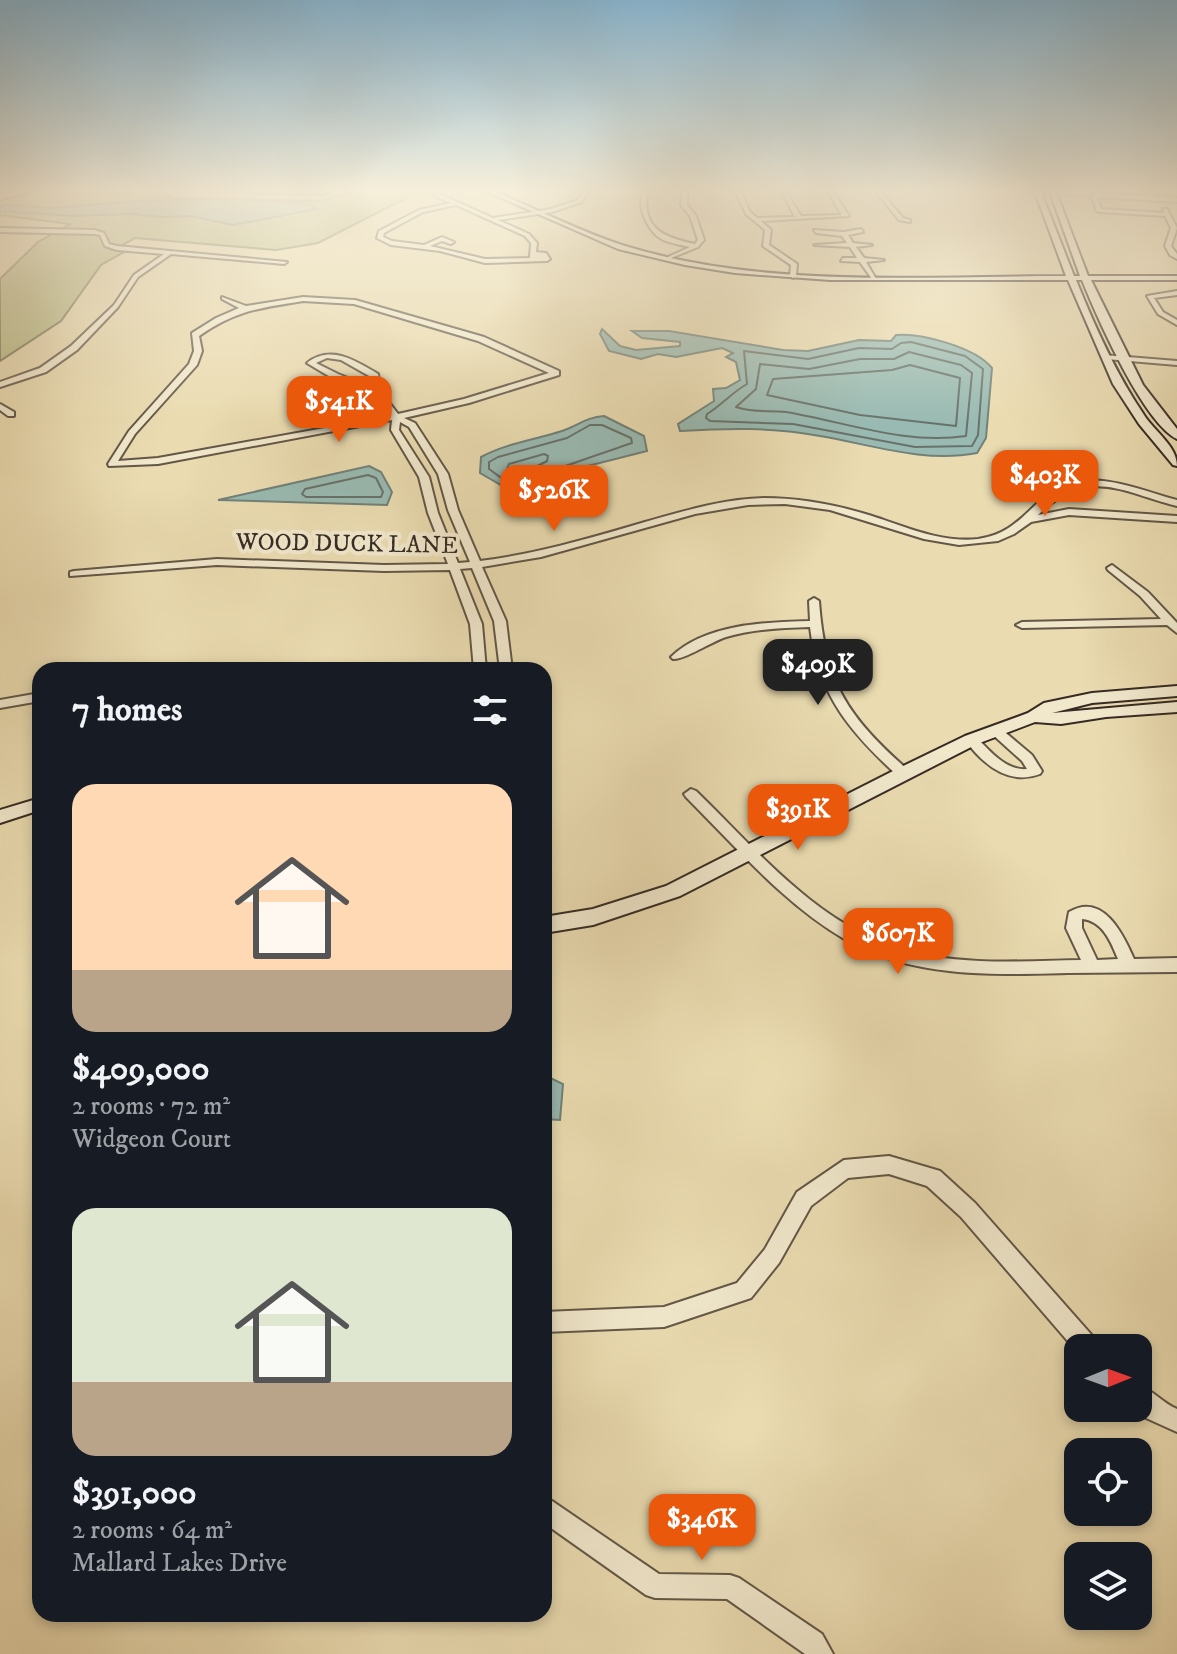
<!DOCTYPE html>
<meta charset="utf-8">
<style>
body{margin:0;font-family:"IM FELL DW Pica",serif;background:#242831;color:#f1f3f6;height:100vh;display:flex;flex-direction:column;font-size:30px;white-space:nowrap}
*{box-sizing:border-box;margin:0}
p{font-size:26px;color:#9ea1a6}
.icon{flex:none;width:44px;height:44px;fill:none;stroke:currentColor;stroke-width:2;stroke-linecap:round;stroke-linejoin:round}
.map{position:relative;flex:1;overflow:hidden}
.drawer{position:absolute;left:32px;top:662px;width:520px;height:960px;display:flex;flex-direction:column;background:#171b24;border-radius:24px;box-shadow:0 4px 12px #0003}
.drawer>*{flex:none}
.needle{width:52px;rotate:89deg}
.buttons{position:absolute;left:1064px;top:1334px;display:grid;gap:16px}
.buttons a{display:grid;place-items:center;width:88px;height:88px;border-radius:16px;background:#171b24;box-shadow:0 4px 12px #0003;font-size:40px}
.price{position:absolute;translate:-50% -68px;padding:0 18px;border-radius:16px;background:#ea580c;color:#fff;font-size:26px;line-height:52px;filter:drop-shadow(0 2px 4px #0008)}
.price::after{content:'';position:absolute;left:50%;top:48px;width:24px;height:18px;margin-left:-12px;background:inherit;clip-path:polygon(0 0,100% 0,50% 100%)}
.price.active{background:#222;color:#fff}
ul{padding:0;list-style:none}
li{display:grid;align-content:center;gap:16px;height:424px;padding:0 40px}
li span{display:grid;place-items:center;height:248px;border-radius:24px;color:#555}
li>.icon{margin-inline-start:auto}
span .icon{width:144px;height:144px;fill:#fffc;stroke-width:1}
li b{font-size:34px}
h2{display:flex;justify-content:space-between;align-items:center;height:96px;padding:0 40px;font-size:34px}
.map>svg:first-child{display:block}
.green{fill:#bbbf88;stroke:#787556;stroke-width:2}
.water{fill:#99bab2;stroke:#718179;stroke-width:2}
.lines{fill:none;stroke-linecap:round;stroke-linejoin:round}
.shore{stroke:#68726b;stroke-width:2}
.street-casing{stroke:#635747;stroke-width:4}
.secondary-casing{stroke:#362b24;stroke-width:4}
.street{fill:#f1e8cc;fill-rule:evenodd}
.secondary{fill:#f1e8cc;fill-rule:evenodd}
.labels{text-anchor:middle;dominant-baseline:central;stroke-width:8;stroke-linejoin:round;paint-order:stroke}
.far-street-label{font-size:24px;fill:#362b24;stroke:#f1e8cc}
</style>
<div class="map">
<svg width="1177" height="1654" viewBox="0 0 1177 1654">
<rect width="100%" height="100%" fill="#eadbb0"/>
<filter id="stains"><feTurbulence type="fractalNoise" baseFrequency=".0025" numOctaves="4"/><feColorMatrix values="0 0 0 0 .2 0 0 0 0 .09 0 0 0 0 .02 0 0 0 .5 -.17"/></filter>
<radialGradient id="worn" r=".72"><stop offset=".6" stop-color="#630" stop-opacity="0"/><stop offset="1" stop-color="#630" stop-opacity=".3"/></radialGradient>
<!-- green -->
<path class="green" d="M35,192h131l5,6 148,3 40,-9h59l-100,51 -42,7 -141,-12 -22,12 11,2 -23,13 -40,56 -61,40v-82l38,-37 32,-18 -70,-9v-14z"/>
<!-- water -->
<path class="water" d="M236,199l73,5 8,5 -84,16 -43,-9 -29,1 -27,-3 -62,2 -72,-5v-5l5,-1 50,3 83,-7z
M602,329l18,17 16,4 44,-4v-4l-38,-4 -10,-7h37l114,19 25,1 51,-11 32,1 5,-6c25,-2 79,12 96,33l-6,70 -9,15c-54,10 -104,-8 -157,-17 -47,-9 -92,-8 -140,-5l-2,-7 36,-23 -1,-12 13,-1 14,-8 -4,-18 -10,-5 7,-4 -11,-5 -46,9 -18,-3 -17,5 -32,-8 -9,-17z
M604,416l40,20 3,15 -79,20 -38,17 -19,3 -31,-18 1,-16c26,-14 53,-17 81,-26 16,-5 24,-14 42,-15z
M369,466l12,6 11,20 -5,13 -169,-5z
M544,1075l19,9 -3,36 -16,-1z"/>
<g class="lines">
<!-- shore -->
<path class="shore" d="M911,342l54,14 18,13 -5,66 -6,11 -57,1 -122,-23 -83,-3 -4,-3 1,-4c15,-9 23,-20 40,-30l-3,-33 64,8 51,-11 33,1 9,-6z
M909,352l52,13 11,8 -6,63c-62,9 -120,-14 -180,-24 -17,-2 -34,1 -50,-5l20,-18 4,-25 49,5 51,-10h34z
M910,365l50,13 -4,48 -96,-11 -93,-20 6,-16 119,-9z
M590,425h12l29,13 1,5c-16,5 -115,41 -121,40 -7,-2 -16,-10 -22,-14v-7l9,-5 69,-19z
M544,454l4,2 -1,5c-13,7 -25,14 -40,8l2,-5z
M368,475l8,3 7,14 -2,5h-75l-4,-3 3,-5z"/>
<!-- street casing -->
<g class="street-casing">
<path id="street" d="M253,192h75l-3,2z
M582,192h5l-5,10 -30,10 -54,8 31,14 8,9 -1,9 10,1 4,6 -3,2 -62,2 -45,-12 -49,-6 -14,-7 2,-7 40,-21 32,-7 -18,-8 2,-3 58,26 58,-9 27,-9zM456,205l69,31 6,7 -1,15 -45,1 -55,-13 12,-5 9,3 3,-2 -12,-5 -18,8 -32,-4 -9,-4 1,-4 39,-21z
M642,192h5c-5,37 16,45 48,52l3,-4 -8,-24 -9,-11 1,-13h5v13l9,11 8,24 -6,7 -32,13v-2l24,-11c-21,-5 -32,-4 -43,-24 -6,-12 -7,-18 -5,-31z
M736,192h5l9,20 7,6 38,-1 -13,-25h4l15,24 41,-1 -14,-23h5l16,24 -88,5 10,9 -2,15 28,19 -1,12 -3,2 -3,-2 1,-11 -28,-19 2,-16 -19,-16z
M876,192h5l22,26 7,2v2l-11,-2z
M1041,192h54l82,6v4l-80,-5 4,12 63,4 -1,-4h4l10,19 -6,18 6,8v5l-7,-4 -5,-9 6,-18 -6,-12 -66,-4 -3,-2 -4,-14z
M0,228l94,2 10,3 5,11 8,2 170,16 -3,2 -113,-10 -33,23 -20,30 -41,43 -31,22 -46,15v-5l40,-14 31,-22 43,-41 20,-30 30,-21 -47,-4 -12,-4 -5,-11 -6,-1 -94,-2z
M861,229l2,3 -15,3 5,8 19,2 -16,2 8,11 20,2 -18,2 10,17h-4l-12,-17 -19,-1 2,-3h14l-7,-11 -36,-2 33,-2 -5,-7 -26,-3 -2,-3 30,2z
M1177,291v4l-23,3 9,14 14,8v5l-19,-11 -11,-18z
M222,297l24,9 57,-9 52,3 129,37 75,34v4l-90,28 -65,15 11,5 33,51 10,36 22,51c56,-7 111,-23 165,-39 39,-11 78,-23 119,-24 37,0 73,7 108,18 34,11 69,27 106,23 44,-6 52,-40 86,-53 37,-15 77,5 113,14v6c-58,-15 -89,-40 -139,9l31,-6 108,7v6l-108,-7 -38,7 -17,12 -16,7 -39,4 -35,-6 -94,-29 -45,-6 -37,1 -53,9 -154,43 -59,10 24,54 6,49h-12l-6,-49 -22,-53 -12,1 22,55 4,46h-12l-4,-46 -20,-54 -66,1 -167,-6 -147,11v-4l4,-1 143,-12 167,6 64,-1 -20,-51 -9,-36 -28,-47 1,-10 -234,44 -49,2 -1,-2 21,-33 60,-67 5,-13 -2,-18 24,-15 23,-10 -17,-9zM303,301l51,3 124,37 71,32 -85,26 -66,15 -17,-22 -3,-18c-22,-13 -47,-30 -71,-11l25,15 42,16 17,22 -233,42 -40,3 17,-27 62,-69 5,-14 -3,-15c37,-26 61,-28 104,-35zM327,358l14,2 30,17 2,11 -35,-14 -22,-11zM400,422l9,5 29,47 10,36 22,52 -12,1 -20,-50 -9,-36 -30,-47z
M1103,355l74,6v4l-71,-6h-3z
M0,404l14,8v4h-6l-8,-6z
M1112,565l36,27 29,31v10l-10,-8 -145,3 -6,-3 6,-3 139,-3 -21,-23 -32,-26 -1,-2z
M814,598l5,3c6,82 28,115 89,169l2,3 -2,3h-10c-48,-44 -80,-81 -88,-149 -28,1 -57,2 -84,10 -15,5 -42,23 -53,22l-2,-2c34,-33 94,-35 139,-36l-1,-20z
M40,693v8l-40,7v-8z
M996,727l4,1 32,27 10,16 -2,3c-32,12 -57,-10 -75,-34l6,-4 5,1c14,14 30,34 51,32l-5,-8 -30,-27 -2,-3 2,-3z
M691,789l5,2c61,59 122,135 208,159 56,16 119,11 177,10l-15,-32 3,-16c34,-20 54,22 65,47l43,-1v14c-37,0 -73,1 -110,1 -75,2 -154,5 -221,-33 -62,-36 -110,-93 -160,-143l-2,-3zM1082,919c21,2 29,23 36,40l-21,1 -15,-32z
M889,1156l51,15 35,32 121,137 3,8h-21v5l-117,-136 -34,-31 -38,-12 -41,4 -37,28 -32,57 -28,35 -87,29 -120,5v-20l120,-5 73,-24 28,-34 32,-57 47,-32z
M1138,1384c14,6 25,19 39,25v23l-31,-14 -10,-10h2z
M544,1497l8,4 107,73 71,1 9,3 83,56 11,20h-28l-78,-55 -72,-1 -9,-3 -102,-72z"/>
</g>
<!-- secondary casing -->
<g class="secondary-casing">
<path id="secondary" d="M14,192h11l-25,7v-4z
M488,192h8c43,18 85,40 129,54 141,43 296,30 441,30l-31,-84h6l33,84h6l-30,-84h6l32,84h89v4h-86l52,105 34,44v10c-34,-17 -80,-122 -95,-159h-6c19,47 40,94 68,135 11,17 33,31 33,51l-4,-1 -34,-41 -26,-40 -45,-104h-238l-95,-7 -50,-8 -67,-16z
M1177,686v10l-85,7 -40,10 125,-11v10l-71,5 -45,7 -26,-2 -58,22 -297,152 -87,29 -49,8v-16l49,-8 73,-23 231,-117 68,-33 63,-23 16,-10 48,-10z
M40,798v12l-40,13v-13z"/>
</g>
<!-- street -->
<use href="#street" class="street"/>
<!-- secondary -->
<use href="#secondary" class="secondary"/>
</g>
<!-- sky -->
<linearGradient id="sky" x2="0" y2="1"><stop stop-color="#88b6d2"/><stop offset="0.45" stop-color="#f6efdb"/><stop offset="1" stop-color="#f6efdb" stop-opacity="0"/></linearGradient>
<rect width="1177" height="423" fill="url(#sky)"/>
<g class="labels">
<!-- far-street labels -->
<g class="far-street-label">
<text transform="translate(347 544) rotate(1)">WOOD DUCK LANE</text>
</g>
</g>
<rect width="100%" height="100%" filter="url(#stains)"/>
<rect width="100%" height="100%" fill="url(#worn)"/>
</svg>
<div class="buttons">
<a><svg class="needle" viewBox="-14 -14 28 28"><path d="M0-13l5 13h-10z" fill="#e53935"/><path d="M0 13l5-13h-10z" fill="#9ea1a6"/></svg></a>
<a><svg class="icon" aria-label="locate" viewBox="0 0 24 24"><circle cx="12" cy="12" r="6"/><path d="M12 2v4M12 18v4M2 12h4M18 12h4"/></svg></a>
<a><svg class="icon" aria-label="layers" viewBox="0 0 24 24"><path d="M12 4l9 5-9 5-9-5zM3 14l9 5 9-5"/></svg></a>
</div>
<b class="price" style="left:339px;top:444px">$541K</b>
<b class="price" style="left:1045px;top:518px">$403K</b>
<b class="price" style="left:554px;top:533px">$526K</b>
<b class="price active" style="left:818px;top:707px">$409K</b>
<b class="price" style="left:798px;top:852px">$391K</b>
<b class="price" style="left:898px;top:976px">$607K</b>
<b class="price" style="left:702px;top:1562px">$346K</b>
<section class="drawer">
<h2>7 homes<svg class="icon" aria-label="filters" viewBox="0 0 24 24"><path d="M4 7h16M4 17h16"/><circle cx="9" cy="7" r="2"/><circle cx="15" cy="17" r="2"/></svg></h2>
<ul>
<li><span style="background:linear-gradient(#ffd9b3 75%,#b9a48a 0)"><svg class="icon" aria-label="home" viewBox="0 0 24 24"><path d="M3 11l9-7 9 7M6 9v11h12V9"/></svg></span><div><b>$409,000</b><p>2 rooms · 72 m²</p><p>Widgeon Court</p></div></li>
<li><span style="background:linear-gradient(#dfe7d0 70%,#b9a48a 0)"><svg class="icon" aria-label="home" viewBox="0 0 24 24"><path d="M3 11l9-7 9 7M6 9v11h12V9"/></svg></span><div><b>$391,000</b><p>2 rooms · 64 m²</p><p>Mallard Lakes Drive</p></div></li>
</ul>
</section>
</div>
